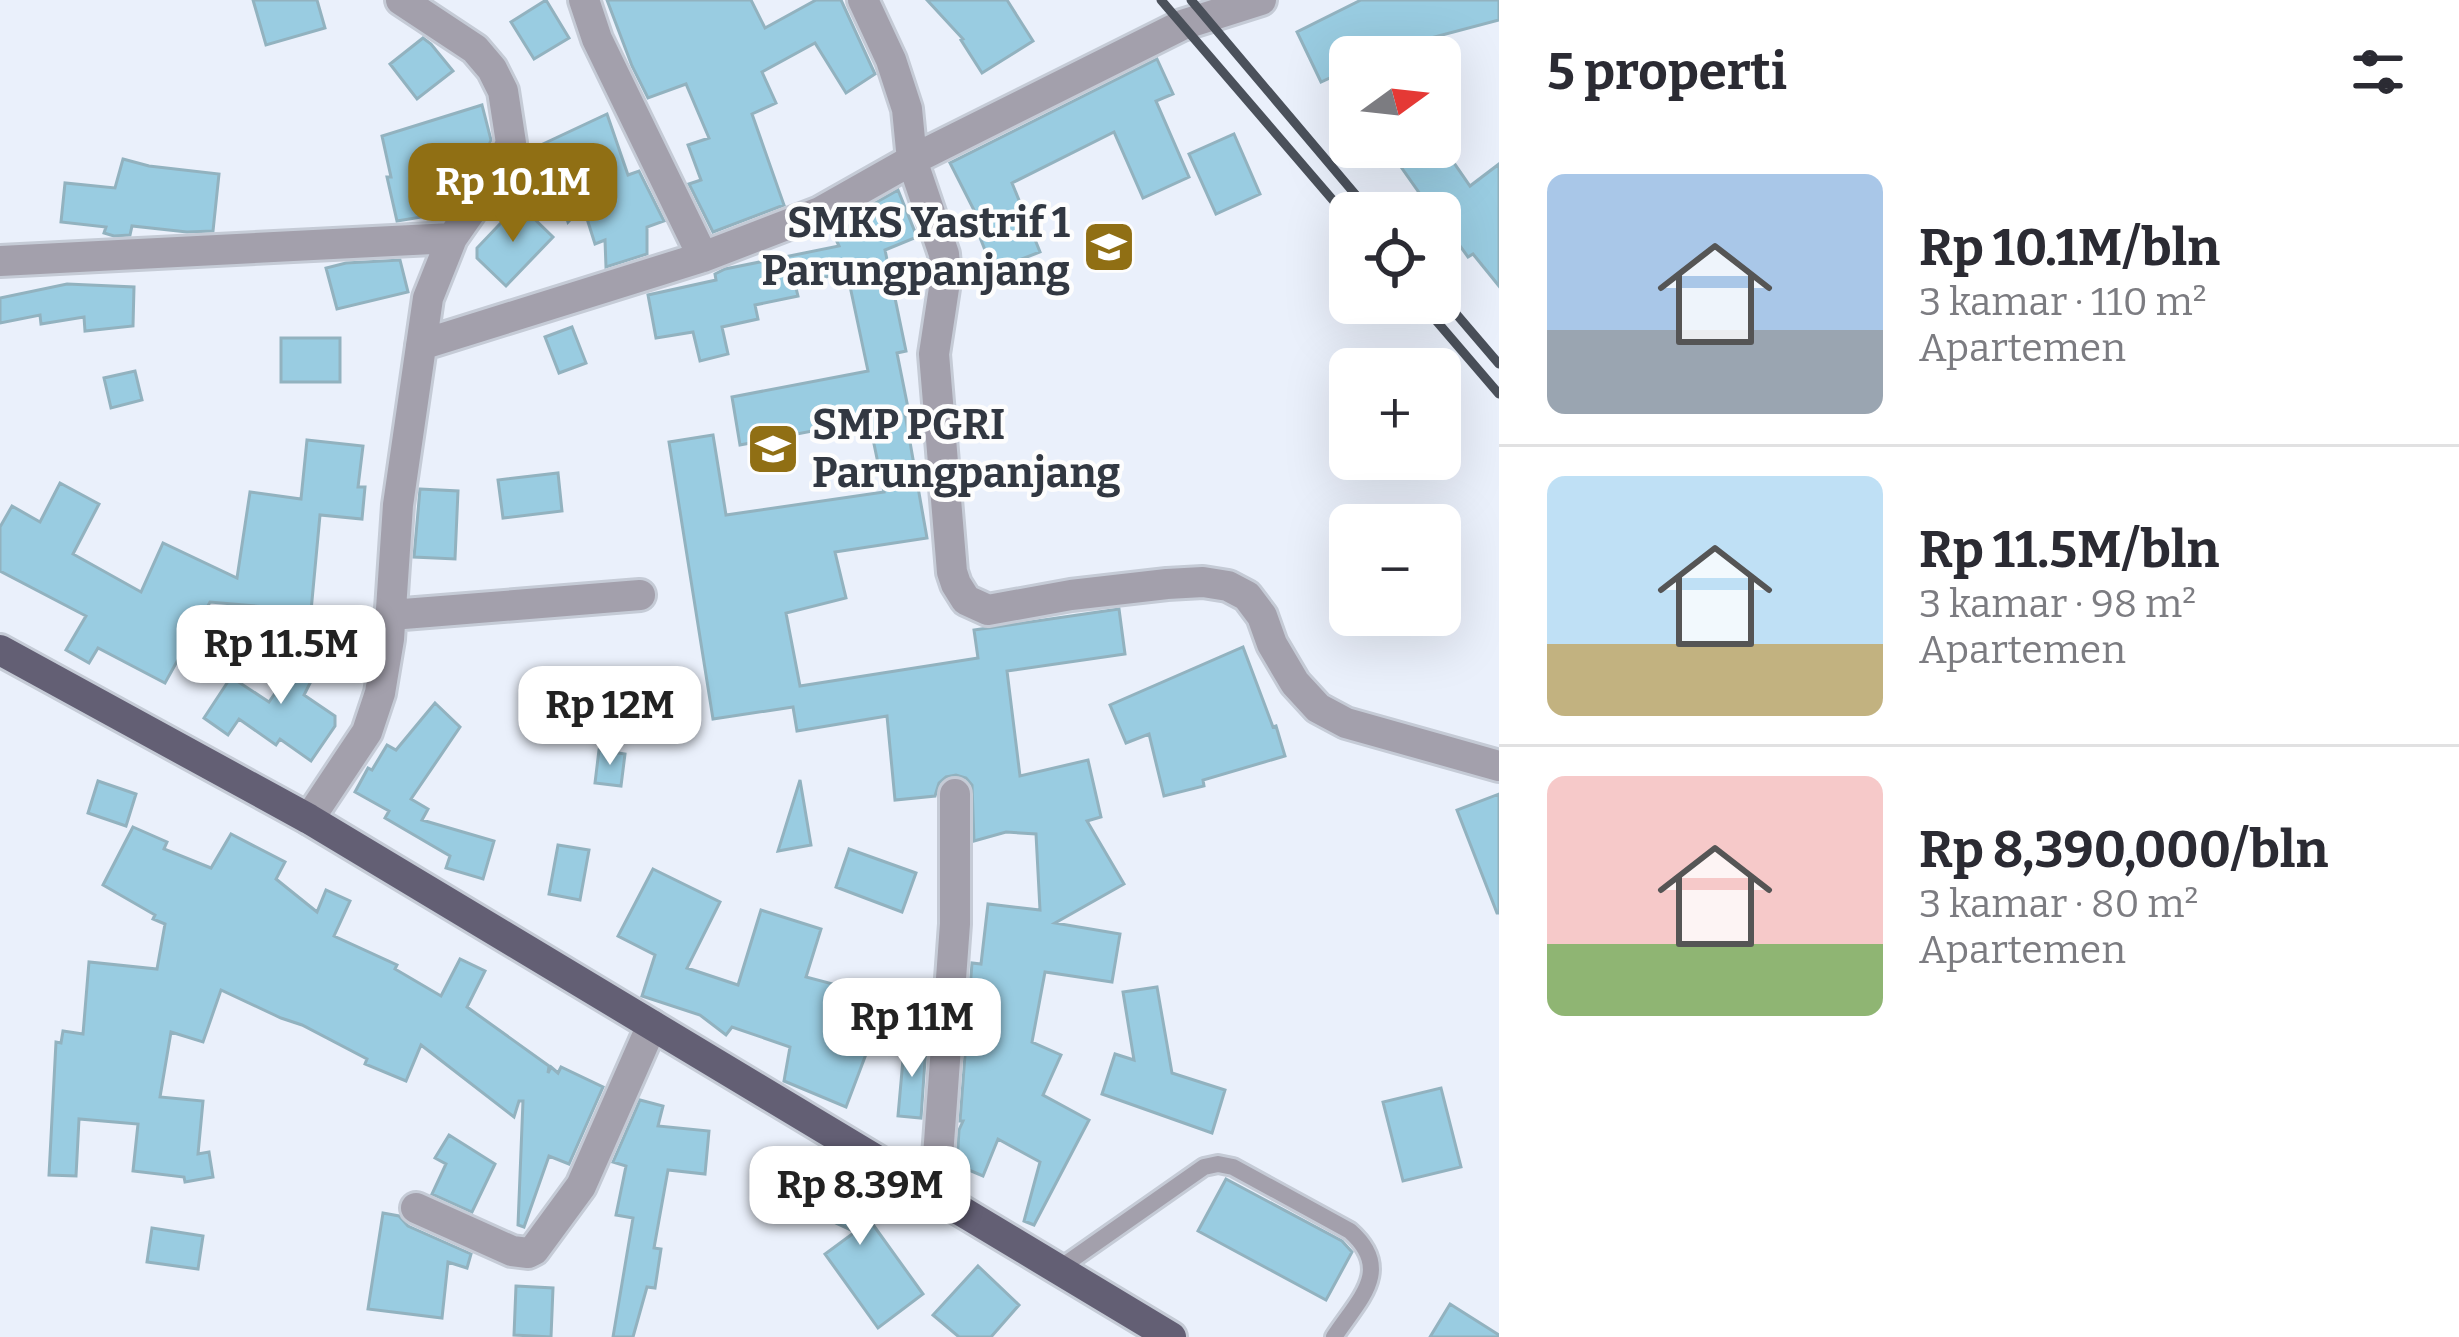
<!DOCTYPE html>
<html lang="id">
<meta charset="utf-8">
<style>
body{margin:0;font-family:Bitter,serif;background:#f7f7f7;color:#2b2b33;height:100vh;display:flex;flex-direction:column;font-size:45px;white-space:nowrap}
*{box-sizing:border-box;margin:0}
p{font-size:39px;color:#7c7c81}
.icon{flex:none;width:66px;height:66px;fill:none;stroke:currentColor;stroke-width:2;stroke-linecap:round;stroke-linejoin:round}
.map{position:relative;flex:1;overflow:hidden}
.panel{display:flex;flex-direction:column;background:#fff;width:960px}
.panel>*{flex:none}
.needle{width:78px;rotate:75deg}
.fabs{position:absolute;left:1329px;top:36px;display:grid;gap:24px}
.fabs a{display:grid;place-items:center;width:132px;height:132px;border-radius:18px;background:#fff;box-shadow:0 12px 48px #0002;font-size:60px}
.price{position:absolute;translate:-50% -102px;padding:0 27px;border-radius:24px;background:#fff;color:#222;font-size:39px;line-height:78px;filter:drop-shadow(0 3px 6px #0008)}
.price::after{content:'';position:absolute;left:50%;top:72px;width:36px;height:27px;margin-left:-18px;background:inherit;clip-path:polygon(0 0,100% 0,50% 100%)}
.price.active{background:#906f14;color:#fff}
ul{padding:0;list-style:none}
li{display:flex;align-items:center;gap:36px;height:300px;padding:0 48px}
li+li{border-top:3px solid #e1e1e2}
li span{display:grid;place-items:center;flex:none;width:336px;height:240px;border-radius:18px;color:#555}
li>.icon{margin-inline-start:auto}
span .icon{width:144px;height:144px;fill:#fffc;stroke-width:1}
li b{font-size:51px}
h2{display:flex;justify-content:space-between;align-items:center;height:144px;padding:0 48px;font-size:51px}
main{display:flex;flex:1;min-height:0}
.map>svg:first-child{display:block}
.building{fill:#99cce1;stroke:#92b2bf;stroke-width:3}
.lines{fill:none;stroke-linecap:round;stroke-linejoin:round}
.service-casing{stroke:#c5cbd6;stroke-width:22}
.minor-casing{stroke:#c5cbd6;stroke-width:36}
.primary-casing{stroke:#c5cbd6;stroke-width:36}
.service{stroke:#a3a0ac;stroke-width:16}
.minor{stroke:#a3a0ac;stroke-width:30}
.primary{stroke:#635f74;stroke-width:30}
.rail{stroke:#4b515b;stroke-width:9}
.labels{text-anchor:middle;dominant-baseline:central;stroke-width:9;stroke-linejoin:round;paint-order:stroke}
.poi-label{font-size:42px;font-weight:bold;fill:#323842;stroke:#fdfdfd;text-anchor:end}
</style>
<main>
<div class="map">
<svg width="1499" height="1337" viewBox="0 0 1499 1337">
<rect width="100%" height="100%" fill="#eaf0fb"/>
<!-- building -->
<path class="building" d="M253,0h64l8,28 -59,17z
M546,0l23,38 -35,21 -23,-37z
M607,0h144l14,28 51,-28h25l34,74 -29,19 -31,-50 -53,29 14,31 -24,11 32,91 -71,27 -24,-48 12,-4 -13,-35 21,-7 -23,-54 -38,14 -16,-32z
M927,0h80l26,41 -51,32 -21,-33 2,-1z
M1361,0h138v20l-140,37h-9v52l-20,-31 -9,4 -24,-50z
M423,38l8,6 22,27 -36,28 -27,-35z
M1157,59l16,35 -17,7 33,76 -46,21 -29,-66 -102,51 28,69 -47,18 -20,-50 5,-2 -28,-55z
M482,105l9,35 -2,5 -36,11 8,34 -15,23 -49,8 -10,-44h4l-9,-41z
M607,114l21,61 11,-4 25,50 -17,6v27l-41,13 -1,-27 -10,4 -12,-38 -15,16 -25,-78z
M1234,134l26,60 -44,20 -27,-60z
M1387,147h56l27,39 29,-22v122l-26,-32 -5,3 -28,-39v-5h-4l-11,-12z
M123,159l26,7 70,8 -6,57 -26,1 -55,-6 -2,9 -16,1 -10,-3 2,-6 -45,-5 4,-39 50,5z
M898,190l19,47 -32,13 21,101 -9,2 12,60 -4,1 22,124 -92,14 11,46 -60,15 14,73 178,-28 -4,-28 145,-21 6,45 -118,17 13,105 68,-16 13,57 -14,4 37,63 -69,39 65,11 -8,48 -67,-10 -13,70 29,13 -18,40 46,25 -55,105 -10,-4 16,-59 -42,-23 -15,37 -26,-11 2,-35 4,-9h-3l12,-158 9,1 7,-60 52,6 -4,-76 -30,-2 -32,9 -2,-56 -6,-7 -10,-3 -10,2 -7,6 -4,13 -40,4 -8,-84 -90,15 -4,-24 -80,12 -44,-277 44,-7 13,80 158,-23 -15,-72 -129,25 -8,-48 136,-26 -21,-99 -52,12 3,12 -43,9 3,14 -36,8 6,27 -28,7 -7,-29 -37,6 -8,-43 68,-15 -1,-6 10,-5 114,-23 -6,-13 33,-15 -3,-8z
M519,204l34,33 -47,49 -29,-28v-10z
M400,260l8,32 -71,17 -11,-41 20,-5z
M67,284l67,3 -1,39 -48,5 -1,-14 -43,7 -1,-9 -40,8v-25z
M572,327l14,36 -27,10 -14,-36z
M281,338h59v44h-59z
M135,371l7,29 -31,8 -7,-30z
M307,440l56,6 -5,41h7l-3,32 -42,-4 -9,96 -101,-9 -45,81 -67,-35 -9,15 -23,-13 20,-34 -86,-45v-44l12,-21 28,16 20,-39 39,21 -26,50 68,38 22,-49 74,35 13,-86 51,7z
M558,473l4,38 -59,7 -5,-38z
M420,489l38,2 -3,68 -41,-2z
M317,632l15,8 -28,55 31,21v10l-24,35 -31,-22 -4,6 -37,-26 -11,16 -24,-17 27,-41 38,25z
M1243,647l30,80 3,-1 9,30 -82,24 1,6 -40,10 -15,-62 -23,9 -16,-38z
M435,703l25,24 -49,72 17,10 -6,11 72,21 -11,38 -37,-11 4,-12 -65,-38 4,-7 -34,-19 13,-24 4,2 15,-25 9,5z
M599,750l26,4 -4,32 -26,-3z
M800,780l11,65 -33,6z
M98,781l38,13 -10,32 -38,-13z
M1499,794v119h-2l-40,-103z
M133,827l34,15 -3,7 47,19 20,-34 54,28 -9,17 41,33 9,-22 24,11 -16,35 63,29 -2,4 46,27 19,-37 25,12 -18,36 82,59 -1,7 3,-6 7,6 3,-6 42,20 -34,77 -20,-8 -25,71 -6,-2 5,-124h-4l-5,16 -93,-72 -15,36 -41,-17 2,-5 -65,-34 -21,-7 -60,-28 -18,52 -32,-10 -11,65 43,4 -5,53 11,-2 4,25 -28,5 -1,-5 -51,-6 5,-47 -59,-5 -3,57 -27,-1 7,-133 5,1 2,-12 20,3 6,-72 68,7 8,-45 -12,-5 2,-4 -52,-30z
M558,845l31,5 -9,50 -31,-6z
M849,849l67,24 -14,39 -66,-25z
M653,869l67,33 -33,66 51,17 23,-75 60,19 -15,48 42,11 -2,8 34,10 -3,19 -31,82 -62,-26 6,-34 -58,-20 -6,8 -26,-20 -58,-19 13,-41 -37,-19z
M1157,987l15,86 53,17 -13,43 -110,-39 13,-40 19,6 -11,-68z
M905,1037l21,9 -5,72 -23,-2z
M1441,1088l20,79 -58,14 -20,-79z
M640,1100l23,6 -5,20 51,5 -4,43 -37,-4 -14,78 7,1 -6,39 -8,-1 -14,50h-20l20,-119 -17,-3 10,-49 -13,-4z
M449,1135l46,29 -23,48 -40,-18 14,-30 -11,-6z
M815,1166l54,26 -8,16 62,86 -45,34 -53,-74 30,-22 -58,-27z
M1226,1179l116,62 10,11 -26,48 -128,-69z
M383,1213l16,3 9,10 63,28 -4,14 -19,-6 -6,56 -74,-9z
M152,1228l51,8 -5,33 -51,-7z
M978,1266l41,39 -28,32h-32l-26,-22z
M516,1286l37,2 -2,49 -37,-2z
M1450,1304l49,31v2h-69z"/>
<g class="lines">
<!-- service casing -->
<g class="service-casing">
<path id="service" d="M1057,1270l147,-103 14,-3 15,3 117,64c44,39 9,68 -16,106"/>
</g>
<!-- minor casing -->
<g class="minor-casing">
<path id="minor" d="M584,0l13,39 106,218
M863,0l28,60 16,49 5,51 32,94 2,21 -12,79 18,218 4,12 10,16 22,10 83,-15 96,-11 36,-2 25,4 19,10 15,20 10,28 23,39 23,25 28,15 153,43
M0,261l452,-23
M421,345l282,-88 117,-45 92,-52 270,-135 79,-25
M391,615l249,-20
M309,819l58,-87 13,-39 9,-54 9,-134 30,-207 24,-60 44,-63 15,-32 -8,-52 -11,-22 -17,-20 -74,-49
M935,1197l20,-273v-130
M416,1208l96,43 16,2 6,-3 47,-64 71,-161"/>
</g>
<!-- primary casing -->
<g class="primary-casing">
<path id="primary" d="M0,650l309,169 862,518"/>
</g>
<!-- service -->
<use href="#service" class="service"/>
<!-- minor -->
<use href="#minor" class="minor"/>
<!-- primary -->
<use href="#primary" class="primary"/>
<!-- rail -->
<path class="rail" d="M1161,0l189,220
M1191,0l180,213
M1440,295l59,69
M1421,303l78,91"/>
</g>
<!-- icons -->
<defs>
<g id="school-square" transform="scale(2.7)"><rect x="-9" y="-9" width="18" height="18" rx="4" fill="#906f14" stroke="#fdfdfd"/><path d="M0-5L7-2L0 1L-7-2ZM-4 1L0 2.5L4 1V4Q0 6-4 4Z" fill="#fff"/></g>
</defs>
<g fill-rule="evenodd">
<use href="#school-square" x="1109" y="247"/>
<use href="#school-square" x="773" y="449"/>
</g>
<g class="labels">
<!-- poi labels -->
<g class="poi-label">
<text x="1070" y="223">SMKS Yastrif 1<tspan x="1070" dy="48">Parungpanjang</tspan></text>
<text x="812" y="425" text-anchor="start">SMP PGRI<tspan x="812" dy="48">Parungpanjang</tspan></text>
</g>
</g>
</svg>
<div class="fabs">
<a><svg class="needle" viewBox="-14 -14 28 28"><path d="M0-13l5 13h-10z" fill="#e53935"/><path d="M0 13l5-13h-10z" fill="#7c7c81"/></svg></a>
<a><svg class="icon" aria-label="locate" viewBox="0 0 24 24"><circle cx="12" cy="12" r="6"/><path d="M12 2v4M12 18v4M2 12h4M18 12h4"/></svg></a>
<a>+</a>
<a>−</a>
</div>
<b class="price active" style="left:513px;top:245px">Rp 10.1M</b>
<b class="price" style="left:281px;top:707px">Rp 11.5M</b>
<b class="price" style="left:610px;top:768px">Rp 12M</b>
<b class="price" style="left:912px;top:1080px">Rp 11M</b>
<b class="price" style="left:860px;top:1248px">Rp 8.39M</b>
</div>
<section class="panel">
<h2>5 properti<svg class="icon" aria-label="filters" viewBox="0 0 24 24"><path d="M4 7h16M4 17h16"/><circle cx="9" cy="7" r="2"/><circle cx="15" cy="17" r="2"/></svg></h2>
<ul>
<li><span style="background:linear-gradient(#a9c7e8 65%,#9aa5b1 0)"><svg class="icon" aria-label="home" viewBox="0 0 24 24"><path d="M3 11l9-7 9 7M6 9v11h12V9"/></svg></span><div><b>Rp 10.1M/bln</b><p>3 kamar · 110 m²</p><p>Apartemen</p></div></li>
<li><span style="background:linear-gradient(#bfe0f5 70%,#c2b280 0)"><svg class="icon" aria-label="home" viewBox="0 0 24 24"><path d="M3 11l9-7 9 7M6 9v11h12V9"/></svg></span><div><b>Rp 11.5M/bln</b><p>3 kamar · 98 m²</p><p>Apartemen</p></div></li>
<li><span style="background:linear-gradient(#f6c9c9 70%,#8fb573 0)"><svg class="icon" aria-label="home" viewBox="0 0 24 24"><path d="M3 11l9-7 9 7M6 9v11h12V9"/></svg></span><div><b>Rp 8,390,000/bln</b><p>3 kamar · 80 m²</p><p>Apartemen</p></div></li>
</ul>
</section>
</main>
